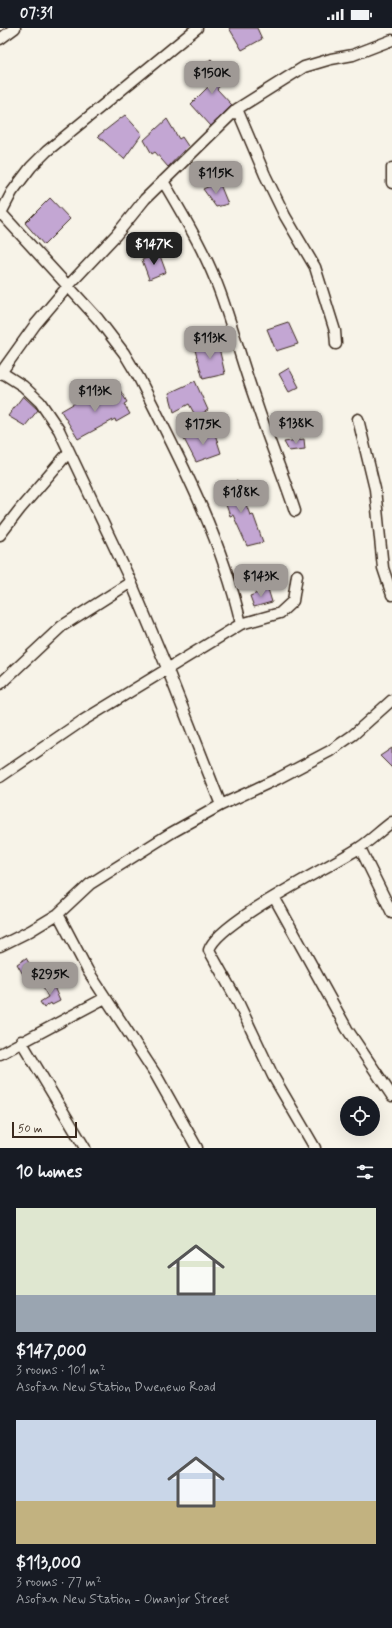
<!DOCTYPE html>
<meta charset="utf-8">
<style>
body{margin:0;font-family:Mynerve,sans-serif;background:#20242c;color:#f1f3f6;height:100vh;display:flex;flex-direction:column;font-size:15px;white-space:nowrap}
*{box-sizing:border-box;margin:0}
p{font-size:13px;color:#9ea1a6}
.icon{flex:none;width:22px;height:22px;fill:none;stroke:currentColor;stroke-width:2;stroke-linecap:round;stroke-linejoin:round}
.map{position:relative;height:1120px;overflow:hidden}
.details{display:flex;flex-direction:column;background:#171b24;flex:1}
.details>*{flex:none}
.tools{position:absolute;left:340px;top:1068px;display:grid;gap:8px}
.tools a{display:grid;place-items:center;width:40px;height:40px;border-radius:50%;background:#171b24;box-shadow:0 4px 16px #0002;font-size:20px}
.scale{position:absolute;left:12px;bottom:10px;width:65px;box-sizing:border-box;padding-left:4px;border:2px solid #3b2a1e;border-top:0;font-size:11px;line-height:14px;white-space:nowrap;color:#3b2a1e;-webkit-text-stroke:3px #f7f3e8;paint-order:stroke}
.price{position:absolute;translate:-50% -34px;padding:0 9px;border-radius:8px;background:#9f9995;color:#111;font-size:13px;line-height:26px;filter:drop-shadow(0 1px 2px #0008)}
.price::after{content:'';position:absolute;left:50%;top:24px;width:12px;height:9px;margin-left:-6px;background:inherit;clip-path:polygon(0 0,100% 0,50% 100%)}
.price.on{background:#222;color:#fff}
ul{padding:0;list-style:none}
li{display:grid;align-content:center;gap:8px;height:212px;padding:0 16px}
li span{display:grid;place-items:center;height:124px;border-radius:0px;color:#555}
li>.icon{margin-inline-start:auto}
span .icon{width:72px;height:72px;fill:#fffc;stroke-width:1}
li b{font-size:17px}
h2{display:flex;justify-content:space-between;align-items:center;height:48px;padding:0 16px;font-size:17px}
.status{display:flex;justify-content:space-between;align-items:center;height:28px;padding:0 20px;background:#171b24;direction:ltr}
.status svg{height:11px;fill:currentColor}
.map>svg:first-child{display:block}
.building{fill:#c3a6d3;stroke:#3b2a1e}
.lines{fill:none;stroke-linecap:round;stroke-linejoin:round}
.minor-casing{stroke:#3b2a1e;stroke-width:13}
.minor{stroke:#f7f3e8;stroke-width:10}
</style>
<div class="status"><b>07:31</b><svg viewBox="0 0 49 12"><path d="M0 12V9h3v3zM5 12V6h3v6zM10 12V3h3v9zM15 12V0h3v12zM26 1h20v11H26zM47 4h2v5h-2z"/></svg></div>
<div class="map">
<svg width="392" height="1120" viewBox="0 0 392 1120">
<rect width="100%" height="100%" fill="#f7f3e8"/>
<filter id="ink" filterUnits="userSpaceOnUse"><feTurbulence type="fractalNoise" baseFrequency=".025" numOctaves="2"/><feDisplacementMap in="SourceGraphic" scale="8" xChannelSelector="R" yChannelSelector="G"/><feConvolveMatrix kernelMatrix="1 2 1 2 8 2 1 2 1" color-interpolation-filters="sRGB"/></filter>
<g filter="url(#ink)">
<!-- building -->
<path class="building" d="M229,0h28l5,11 -20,11z
M211,31l15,19 -9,11 15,16 -21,21 -20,-22 20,-20 -11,-16z
M125,87l17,19 -18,25 -26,-23z
M167,91l12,20 3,-2 6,9 -20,21 -13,-15 -3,2 -8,-14z
M219,154l9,22 -12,3 -13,-18z
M50,170l20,21 -26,26 -19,-22z
M159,225l7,19 -17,7 -7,-19z
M288,294l10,22 -22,7 -9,-22z
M217,311l8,35 -22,5 -8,-29z
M289,340l10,19 -10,5 -10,-18z
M195,353l13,29 -12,7 -7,-13 -15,8 -5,-19z
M120,362l7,12 -3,2 6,10 -14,8 -1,-3 -37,20 -17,-28 31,-18 6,9z
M23,368l15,14 -13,16 -17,-10z
M214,403l7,22 -25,9 -12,-23z
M304,411l1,10 -16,2 -5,-9z
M237,453l13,34 3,-1 10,28 -16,4 -14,-31 -3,1 -10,-28z
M268,561l4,13 -18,5 -4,-11z
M392,720v20l-12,-12z
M26,930l12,20 -10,5 -11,-19z
M52,954l8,19 -8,4 -1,-2 -7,5 -4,-6 8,-5 -5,-11z"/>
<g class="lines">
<!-- minor casing -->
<g class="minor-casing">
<path id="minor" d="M0,11l15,-11
M237,81l28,66 20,41 30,51 20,64 1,13
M392,140v15
M163,153c21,36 43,72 57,111 13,36 23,74 36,110 12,37 27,72 39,109
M0,187l12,-23 19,-25 16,-16 150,-123
M1,344l22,14 17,16 19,28 72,152 36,86 54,137
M0,346l35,-49 33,-39 48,-51 29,-36 92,-90 67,-42 27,-8 22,-4 39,-15
M358,391l17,70 8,79 9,27
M0,507l20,-26 49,-57
M241,596l39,-11 13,-12 4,-26
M0,656l62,-58 69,-44
M0,749l82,-56 159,-97c-19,-86 -62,-167 -102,-246l-15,-25 -26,-34 -97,-106
M360,820l32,65
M274,869l73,132 45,67
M58,886l30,57 68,104 41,73
M0,918l30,-15 28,-17 32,-30 81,-51 50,-28 56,-26 53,-28 23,-16 39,-35
M21,1013l64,107
M0,1026l105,-56
M315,1120l-42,-72 -35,-74 -29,-52c8,-28 121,-83 150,-102 11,-7 22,-18 33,-26"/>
</g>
<!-- minor -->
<use href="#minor" class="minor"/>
</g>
</g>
</svg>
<div class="tools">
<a><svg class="icon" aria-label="locate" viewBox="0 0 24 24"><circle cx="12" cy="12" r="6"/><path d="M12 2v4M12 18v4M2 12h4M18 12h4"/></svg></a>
</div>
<div class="scale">50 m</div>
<b class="price" style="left:212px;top:67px">$150K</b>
<b class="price" style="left:216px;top:167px">$115K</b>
<b class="price on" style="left:154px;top:238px">$147K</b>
<b class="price" style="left:210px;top:332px">$113K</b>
<b class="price" style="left:95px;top:385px">$113K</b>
<b class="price" style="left:296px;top:417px">$138K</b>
<b class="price" style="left:203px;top:418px">$175K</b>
<b class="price" style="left:241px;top:486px">$188K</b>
<b class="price" style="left:261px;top:570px">$143K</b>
<b class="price" style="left:50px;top:968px">$295K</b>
</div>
<section class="details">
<h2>10 homes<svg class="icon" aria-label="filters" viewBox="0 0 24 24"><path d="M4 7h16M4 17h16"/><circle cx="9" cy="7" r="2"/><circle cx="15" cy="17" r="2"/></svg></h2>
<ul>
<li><span style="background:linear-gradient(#dfe7d0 70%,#9aa5b1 0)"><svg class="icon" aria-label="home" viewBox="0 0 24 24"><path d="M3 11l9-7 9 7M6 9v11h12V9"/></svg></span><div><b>$147,000</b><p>3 rooms · 101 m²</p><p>Asofan New Station Dwenewo Road</p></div></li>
<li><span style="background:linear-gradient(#c9d6e8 65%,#c2b280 0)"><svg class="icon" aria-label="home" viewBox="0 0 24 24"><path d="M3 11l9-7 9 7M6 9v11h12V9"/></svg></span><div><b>$113,000</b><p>3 rooms · 77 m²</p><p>Asofan New Station - Omanjor Street</p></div></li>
</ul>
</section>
